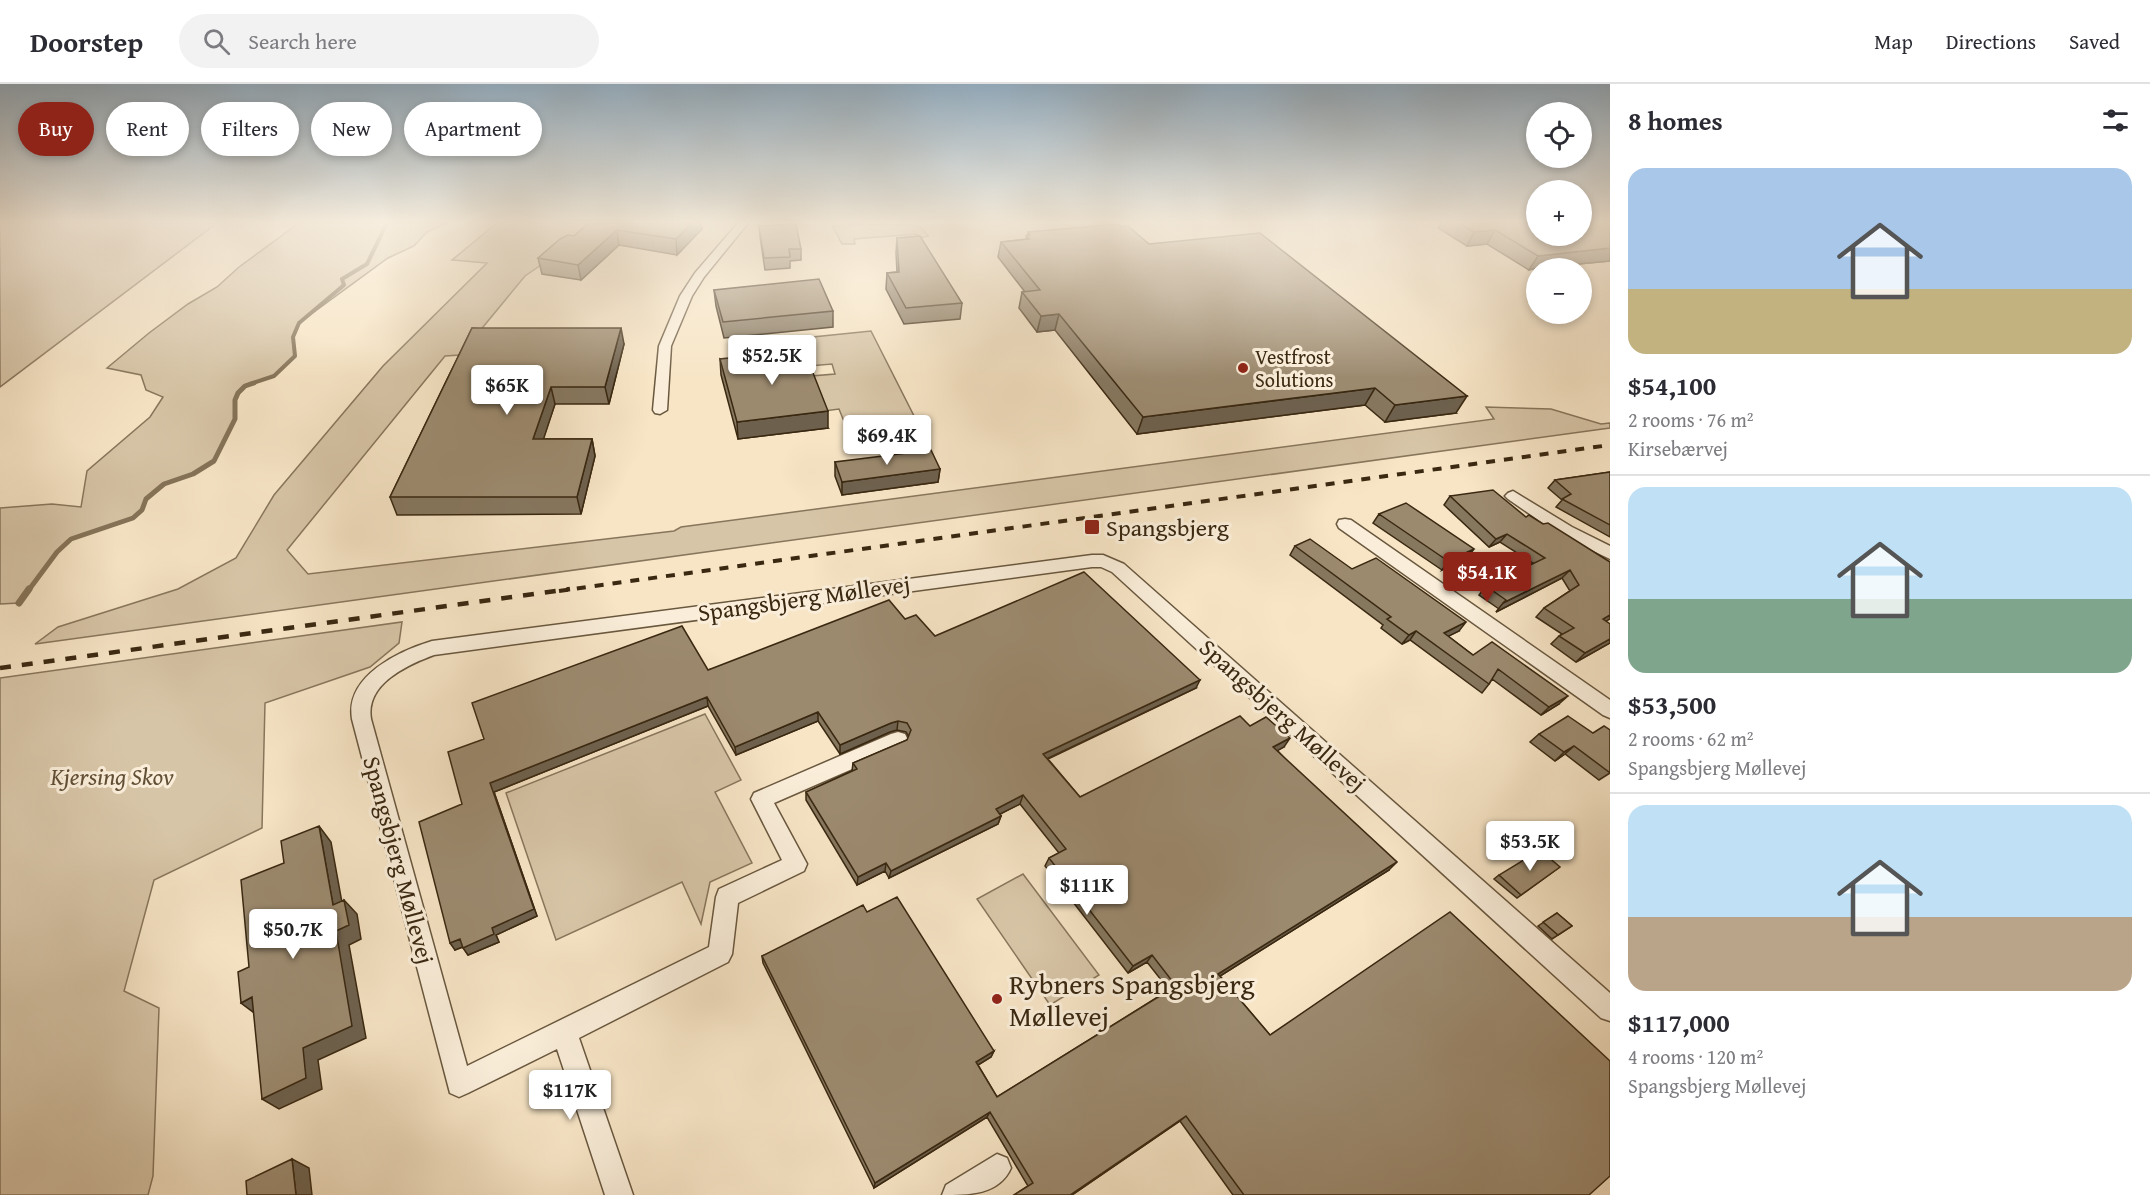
<!DOCTYPE html>
<meta charset="utf-8">
<style>
body{margin:0;font-family:"Gentium Book Plus",serif;background:#f2f2f3;color:#2b2b33;height:100vh;display:flex;flex-direction:column;font-size:22px;white-space:nowrap}
*{box-sizing:border-box;margin:0}
p{font-size:20px;color:#7c7c81}
.icon{flex:none;width:33px;height:33px;fill:none;stroke:currentColor;stroke-width:2;stroke-linecap:round;stroke-linejoin:round}
.map{position:relative;flex:1;overflow:hidden}
.details{display:flex;flex-direction:column;background:#fff;width:540px}
.details>*{flex:none}
.banner{position:absolute;left:18px;top:18px;width:570px;height:54px;display:flex;gap:12px}
.tools{position:absolute;left:1526px;top:18px;display:grid;gap:12px}
.tools a{display:grid;place-items:center;width:66px;height:66px;border-radius:50%;background:#fff;box-shadow:0 3px 9px #0003;font-size:30px}
.price{position:absolute;translate:-50% -51px;padding:0 14px;border-radius:6px;background:#fff;color:#222;font-size:20px;line-height:39px;filter:drop-shadow(0 2px 3px #0008)}
.price::after{content:'';position:absolute;left:50%;top:36px;width:18px;height:14px;margin-left:-9px;background:inherit;clip-path:polygon(0 0,100% 0,50% 100%)}
.price.on{background:#8f2418;color:#fff}
ul{padding:0;list-style:none}
li{display:grid;align-content:center;gap:12px;height:318px;padding:0 18px}
li+li{border-top:2px solid #e1e1e2}
li span{display:grid;place-items:center;height:186px;border-radius:18px;color:#555}
li>.icon{margin-inline-start:auto}
span .icon{width:108px;height:108px;fill:#fffc;stroke-width:1}
li b{font-size:26px}
h2{display:flex;justify-content:space-between;align-items:center;height:72px;padding:0 18px;font-size:26px}
.tag{padding:0 21px;border-radius:27px;background:#fff;box-shadow:0 3px 9px #0003;font-size:21px;line-height:54px}
.tag.on{background:#8f2418;color:#fff}
header{display:flex;align-items:center;gap:36px;box-sizing:border-box;height:84px;padding:0 30px;background:#fff;border-bottom:2px solid #e1e1e2}
header strong{font-size:28px}
nav{display:flex;gap:33px;margin-inline-start:auto;font-size:21px}
.search{width:420px;height:54px;background:#f2f2f3;display:flex;align-items:center;gap:15px;box-sizing:border-box;padding:0 21px;border-radius:33px;color:#7c7c81;font-size:22px}
main{display:flex;flex:1;min-height:0}
.map>svg:first-child{display:block}
.green{fill:#d7c5a7;stroke:#88765c;stroke-width:1.5}
.lines{fill:none;stroke-linecap:round;stroke-linejoin:round}
.stream-far2{stroke:#857358;stroke-width:4}
.stream-far1{stroke:#857358;stroke-width:5}
.stream{stroke:#857358;stroke-width:7}
.street-casing{stroke:#69573e;stroke-width:3}
.street{fill:#faeeda;fill-rule:evenodd}
.rail-far1{stroke:#3a2811;stroke-width:4;stroke-dasharray:9 9;stroke-linecap:butt}
.rail{stroke:#3a2811;stroke-width:4.5;stroke-dasharray:11 11;stroke-linecap:butt}
.wall{fill:#86775f;stroke:#3a2811;stroke-width:1.5}
.shaded-wall{fill:#6d614e;stroke:#3a2811;stroke-width:1.5}
.building{fill:#9c8a6f;stroke:#3a2811;stroke-width:1.5}
.poi-dot{fill:#8f2418;stroke:#faeeda;stroke-width:2}
.labels{text-anchor:middle;dominant-baseline:central;stroke-width:6;stroke-linejoin:round;paint-order:stroke}
.far-poi-label{font-size:20px;fill:#3a2811;stroke:#faeeda;text-anchor:start}
.poi-label{font-size:24px;fill:#3a2811;stroke:#faeeda;text-anchor:start}
.street-label{font-size:24px;fill:#3a2811;stroke:#faeeda}
.park-label{font-size:24px;font-style:italic;fill:#614f36;stroke:#faeeda}
.near-poi-label{font-size:28px;fill:#3a2811;stroke:#faeeda;text-anchor:start}
</style>
<header>
<strong>Doorstep</strong>
<div class="search"><svg class="icon" aria-label="search" viewBox="0 0 24 24"><circle cx="10" cy="10" r="6"/><path d="M15 15l6 6"/></svg>Search here</div>
<nav><a>Map</a><a>Directions</a><a>Saved</a></nav>
</header>
<main>
<div class="map">
<svg width="1610" height="1111" viewBox="0 0 1610 1111">
<rect width="100%" height="100%" fill="#f7e5c6"/>
<filter id="stains"><feTurbulence type="fractalNoise" baseFrequency=".00333" numOctaves="4"/><feColorMatrix values="0 0 0 0 .2 0 0 0 0 .09 0 0 0 0 .02 0 0 0 .5 -.17"/></filter>
<radialGradient id="worn" r=".72"><stop offset=".6" stop-color="#630" stop-opacity="0"/><stop offset="1" stop-color="#630" stop-opacity=".3"/></radialGradient>
<!-- green -->
<path class="green" d="M0,139h217l-217,164z
M299,139h148l-20,9 -13,14 -26,12 -89,65 -6,14 2,19 -21,20 -29,10 -7,7 -3,7v19l-21,42 -21,13 -29,10 -18,15 -4,11 -9,8 -62,21 -14,13 -38,51 -19,1v-96l52,-4 29,3 6,-36 63,-54 13,-20 -17,-7 -5,-15 -34,-7 42,-35 39,-29 29,-17 22,-20z
M497,139h105l-77,53 -65,79 -15,1 -158,194 21,24 366,-43 7,-4 813,-108 -8,-12 65,2 50,15 9,-1v5l-1575,216 23,-17 120,-38 58,-31 38,-63 109,-129 104,-103 -35,-3z
M843,140l72,1 7,3 6,8 -8,2 -3,-4 -63,5 1,5h-13l-9,-17z
M871,247l43,85 -69,8 -6,-15 -15,2 -13,-35 24,-2 -3,-10 -23,2 -8,-21h4l-2,-7z
M402,538l-3,21 -29,24 -105,36 -3,125 -108,52 -30,111 35,17 -6,168 -5,19h-148v-517z
M705,630l36,66 -26,12 37,71 -42,19 -9,42 -19,-42 -126,58 -50,-147z
M1023,790l76,101 -49,30 -73,-106z"/>
<g class="lines">
<!-- stream-far2 -->
<path class="stream-far2" d="M250,300l24,-8 21,-20 -2,-19 6,-14 45,-38 -2,-6 25,-15 20,-41"/>
<!-- stream-far1 -->
<path class="stream-far1" d="M28,507l29,-39 14,-13 62,-21 9,-8 4,-11 18,-15 29,-10 21,-13 21,-42v-19l3,-7 7,-7 9,-3"/>
<!-- stream -->
<path class="stream" d="M19,519l10,-14"/>
<!-- street casing -->
<g class="street-casing">
<path id="street" d="M738,139h10l-44,54 -12,19 -21,50 -4,64 -7,4 -5,-1 -2,-3 6,-64 21,-50 15,-23z
M1513,407l59,36 38,19v13l-50,-24 -52,-36 -3,-3 3,-3z
M1345,435l6,1 259,180v18l-7,-3 -264,-187 -2,-4 2,-4z
M1092,471h11l21,9 486,429v28l-9,-3 -489,-446 -11,-5h-9l-658,88c-27,10 -69,29 -63,64l96,347 242,-119 7,-50 3,-8 63,-29 -31,-61 3,-6 137,-59 7,-2 7,2 3,6 -3,6 -131,57 33,61 -3,7 -66,32 -6,51 -4,8 -149,76 54,157h-28l-48,-146 -89,44 -9,4 -9,-4 -98,-374c-7,-43 47,-68 80,-78z
M997,1070l10,4 4,10c-12,27 -42,27 -69,27l4,-10z"/>
</g>
<!-- street -->
<use href="#street" class="street"/>
<!-- rail-far1 -->
<path class="rail-far1" d="M559,507l1051,-146"/>
<!-- rail -->
<path class="rail" d="M0,584l570,-79"/>
</g>
<!-- wall -->
<path class="wall" d="M589,139l113,6 -25,26 -58,-10 -38,35 -39,-6 -4,-16 36,-22z
M1441,139h169v38l-74,7 -7,2 -42,-26 -20,2 -29,-18z
M759,142l42,23v11l-11,1v7l-25,2 -5,-33z
M1121,143l28,17 307,169 -71,9 -20,-17 -228,29 -82,-104 -18,2 -18,-24 3,-16h3l-27,-35 3,-15 25,-3 2,-7z
M897,154l65,65 -2,16 -56,5 -18,-35 1,-16 10,-1 -1,-19z
M714,206l119,21v16l-109,11 -8,-32z
M472,244l152,16 -15,60h-54l-12,35h49l3,17 -14,58 -184,1 -7,-18z
M720,275l108,69 -90,11 -17,-64z
M835,378l105,7 -2,13 -96,13 -7,-19z
M1610,388v65l-54,-30 6,-7 -14,-12 7,-8z
M1450,412l76,21 17,7 63,97 4,22 -34,19 -25,-18 8,-8 3,-2 -26,-17 8,-9 26,-17 -8,-13 -66,34 3,-3 -20,-14 7,-9 35,-6 2,-1 -4,-4 7,-8 7,-4 -33,-21 -11,5 -45,-42z
M1379,430l89,43 -26,13 -69,-47z
M1295,462l57,23 107,62 -11,5 25,19 86,49 -18,11 -49,-36 -3,5 -7,9 -72,-53 -8,4 -21,-16 2,-3 -93,-70z
M905,535l30,17 261,52 -148,71 32,38 170,-71 34,21 -7,3 112,120 -169,106 50,59 319,160h-356l-53,-74 -108,74h-58l14,-9 -41,-69 -113,71 -111,-225 -1,-7 105,-44 127,139 -3,6 -13,8 19,32 172,-107 -22,-28 -19,11 -83,-107 4,-8 10,-5 -39,-49 -20,10 1,2 -3,8 -109,54 -4,-7 -28,14 -51,-85v-8l46,-21 1,-8 54,-23 2,-3 -3,-5 -9,-2 -7,2 -50,22 -22,-33 -82,34 -28,-49 -214,86 43,124 -41,19 3,7 -31,13 -5,-8 -8,3 7,-146 246,-134z
M1593,649l17,40 -11,7 -34,-26 -10,7 -25,-19 9,-8z
M1560,783l-43,31 -23,-19 5,-4z
M1557,829l15,13 -20,13 -14,-13z"/>
<!-- shaded-wall -->
<path class="shaded-wall" d="M692,139h9l1,6 -25,26 -1,-16z
M617,146l2,15 -38,35 -3,-15z
M1495,146l-8,14 -20,2 7,-14z
M1610,164v13l-74,7 -7,2 9,-14z
M1059,230l-4,16 -18,2 4,-16z
M621,244l3,16 -15,60 -4,-17z
M551,303l4,17 -17,52 -5,-17z
M1375,304l-10,17 -228,29 6,-17z
M1467,312l-11,17 -71,9 10,-17z
M828,327v17l-90,11 -1,-17z
M592,355l3,17 -14,58 -4,-17z
M940,385l-2,13 -96,13v-13z
M1507,450l-7,8 -11,5 7,-8z
M1474,465l-6,8 -26,13 6,-9z
M1570,486l-8,8 -66,34 7,-9z
M1610,531v4l-15,9 8,-9z
M1466,538l-7,9 -22,11 7,-9z
M1416,547l-6,9 -8,4 7,-9z
M1610,555v4l-34,19 9,-9z
M1200,596l-4,8 -156,74 3,-8z
M1568,612l-9,8 -18,11 8,-8z
M707,613l1,9 -214,86 43,124 -41,19 3,7 -31,13 -5,-7 29,-20 -2,-145z
M818,628v9l-82,34 -1,-8z
M898,637l-1,9 -7,2 -50,22v-9l51,-22z
M1290,654l-6,9 -16,9 5,-9z
M1574,662l-9,8 -10,7 9,-9z
M1023,711l-3,9 -26,13 2,-8z
M1001,732l-3,8 -109,54 2,-7z
M319,742l12,16 14,77 -12,-14z
M1397,778l-8,8 -177,111 6,-7z
M886,779l-1,8 -28,14 1,-8z
M344,816l13,14 4,25 -12,6 17,93 -48,22 4,29 -43,20 -17,-10 41,-51z
M460,855l5,7 -10,4 -5,-7z
M1152,871l-5,7 -19,11 5,-7z
M252,913l5,18 -16,-12z
M994,967l-3,6 -18,11 3,-6z
M990,1028l-3,5 -113,71 1,-5z
M1186,1032l-6,5 -108,74h-2z
M292,1075l17,9 3,27h-16z"/>
<!-- building -->
<path class="building" d="M589,139h103l-16,16 -59,-9 -39,35 -40,-7 22,-19 8,-4 6,1z
M1459,139h77v13h45v-13h29v25l-72,8 -43,-26 -21,2z
M796,140l5,25h-12l1,8 -26,1 -5,-32z
M1118,140l3,3 7,-1 21,18 111,-11 207,163 -72,9 -20,-17 -232,29 -84,-103 -18,2 -19,-24 18,-2 -39,-48 28,-3 -3,-3 4,-1 -2,-3z
M920,152l42,67 -56,5 -19,-35 12,-1 -2,-34z
M819,195l14,32 -110,11 -9,-32z
M472,244h149l-16,59h-54l-18,52h59l-15,58h-187z
M804,266l24,61 -91,11 -17,-63z
M931,366l9,19 -98,13 -7,-20z
M1610,388v53l-48,-26 9,-5 -16,-14z
M1493,406l33,27 3,-2 14,9 5,-1 62,39v53l-7,4 7,5v15l-25,14 -26,-17 15,-8 -30,-20 35,-23 -9,-15 -67,33 3,-3 -20,-14 25,-12 11,7 8,-11 -4,-3 19,-9 -38,-24 -11,5 -46,-43z
M1406,419l68,46 -26,12 -69,-47z
M1310,455l42,30 24,-11 90,64 -22,11 29,22 19,-13 76,54 -19,11 -51,-38 -9,15 -73,-53 -7,4 -22,-16 4,-2 -96,-71z
M1084,488l116,108 -157,74 37,43 160,-81 10,10 16,-9 24,21 -17,9 124,115 -179,112 52,61 180,-123 160,149v115l-21,19h-345l-58,-79 -116,79h-56l19,-12 -43,-71 -115,71 -113,-227 101,-51 4,7 30,-15 97,154 -18,11 21,35 179,-111 -24,-31 -19,11 -84,-108 17,-9 -43,-54 -27,14 5,7 -110,55 -5,-8 -28,14 -52,-85 51,-23 -4,-6 54,-23 4,-10 -4,-7 -9,-2 -7,2 -51,22 -22,-33 -83,35 -28,-50 -217,86 44,126 -42,19 2,6 -31,14 -3,-9 -10,4 -31,-121 43,-18 -14,-52 36,-13 -12,-36 210,-77 26,44 181,-70 16,19 11,-4 19,21z
M1568,632l25,17 11,-7 6,4v41l-1,1 -35,-26 -10,6 -25,-18z
M319,742l14,79 11,-5 5,25 -13,6 16,95 -49,22 3,30 -44,21 -10,-102 -11,6 -3,-31 11,-5 -8,-87 43,-17 -3,-22z
M1540,766l20,17 -39,28 -22,-20z
M1557,829l15,13 -14,9 -15,-13z
M292,1075l4,36h-49l-1,-14z"/>
<!-- sky -->
<linearGradient id="sky" x2="0" y2="1"><stop stop-color="#94aec2"/><stop offset="0.47" stop-color="#fbf3e5"/><stop offset="1" stop-color="#fbf3e5" stop-opacity="0"/></linearGradient>
<rect width="1610" height="294" fill="url(#sky)"/>
<!-- markers -->
<g class="poi-dot">
<circle cx="1243" cy="284" r="6"/>
<rect x="1084" y="435" width="16" height="16" rx="3"/>
<circle cx="997" cy="915" r="6"/>
</g>
<g class="labels">
<!-- far-poi labels -->
<g class="far-poi-label">
<text x="1255" y="272">Vestfrost<tspan x="1255" dy="23">Solutions</tspan></text>
</g>
<!-- poi labels -->
<g class="poi-label">
<text x="1106" y="443">Spangsbjerg</text>
</g>
<!-- street labels -->
<g class="street-label">
<text transform="translate(804 514) rotate(-8)">Spangsbjerg Møllevej</text>
<text transform="translate(1283 631) rotate(42)">Spangsbjerg Møllevej</text>
<text transform="translate(399 776) rotate(75)">Spangsbjerg Møllevej</text>
</g>
<!-- park labels -->
<g class="park-label">
<text x="112" y="692">Kjersing Skov</text>
</g>
<!-- near-poi labels -->
<g class="near-poi-label">
<text x="1009" y="899">Rybners Spangsbjerg<tspan x="1009" dy="32">Møllevej</tspan></text>
</g>
</g>
<rect width="100%" height="100%" filter="url(#stains)"/>
<rect width="100%" height="100%" fill="url(#worn)"/>
</svg>
<div class="tools">
<a><svg class="icon" aria-label="locate" viewBox="0 0 24 24"><circle cx="12" cy="12" r="6"/><path d="M12 2v4M12 18v4M2 12h4M18 12h4"/></svg></a>
<a>+</a>
<a>−</a>
</div>
<b class="price" style="left:772px;top:302px">$52.5K</b>
<b class="price" style="left:507px;top:332px">$65K</b>
<b class="price" style="left:887px;top:382px">$69.4K</b>
<b class="price on" style="left:1487px;top:519px">$54.1K</b>
<b class="price" style="left:1530px;top:788px">$53.5K</b>
<b class="price" style="left:1087px;top:832px">$111K</b>
<b class="price" style="left:293px;top:876px">$50.7K</b>
<b class="price" style="left:570px;top:1037px">$117K</b>
<div class="banner">
<a class="tag on">Buy</a>
<a class="tag">Rent</a>
<a class="tag">Filters</a>
<a class="tag">New</a>
<a class="tag">Apartment</a>
</div>
</div>
<section class="details">
<h2>8 homes<svg class="icon" aria-label="filters" viewBox="0 0 24 24"><path d="M4 7h16M4 17h16"/><circle cx="9" cy="7" r="2"/><circle cx="15" cy="17" r="2"/></svg></h2>
<ul>
<li><span style="background:linear-gradient(#a9c7e8 65%,#c2b280 0)"><svg class="icon" aria-label="home" viewBox="0 0 24 24"><path d="M3 11l9-7 9 7M6 9v11h12V9"/></svg></span><div><b>$54,100</b><p>2 rooms · 76 m²</p><p>Kirsebærvej</p></div></li>
<li><span style="background:linear-gradient(#bfe0f5 60%,#7fa58c 0)"><svg class="icon" aria-label="home" viewBox="0 0 24 24"><path d="M3 11l9-7 9 7M6 9v11h12V9"/></svg></span><div><b>$53,500</b><p>2 rooms · 62 m²</p><p>Spangsbjerg Møllevej</p></div></li>
<li><span style="background:linear-gradient(#bfe0f5 60%,#b9a48a 0)"><svg class="icon" aria-label="home" viewBox="0 0 24 24"><path d="M3 11l9-7 9 7M6 9v11h12V9"/></svg></span><div><b>$117,000</b><p>4 rooms · 120 m²</p><p>Spangsbjerg Møllevej</p></div></li>
</ul>
</section>
</main>
